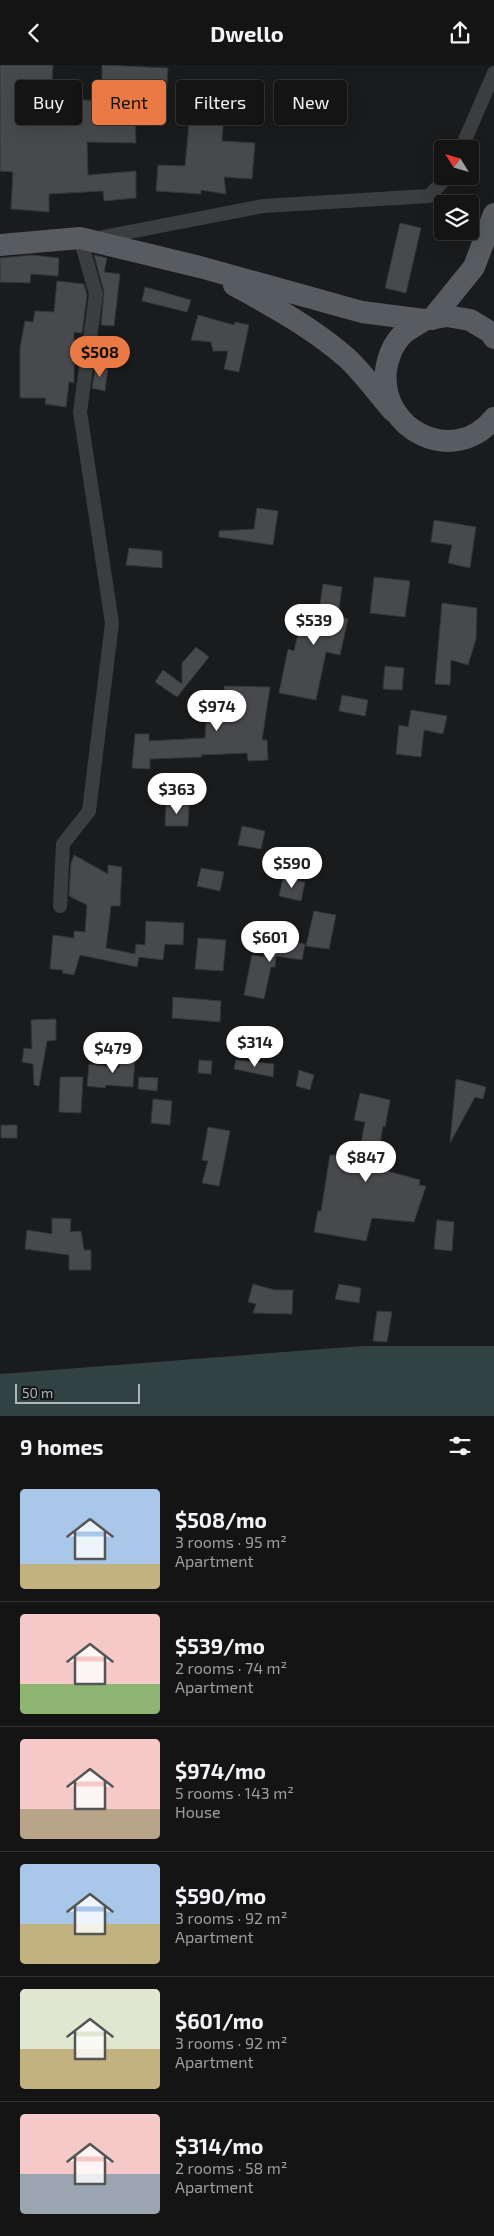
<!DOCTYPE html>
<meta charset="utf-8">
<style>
body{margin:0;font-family:"Exo 2",sans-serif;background:#1d1d1e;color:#f1f3f6;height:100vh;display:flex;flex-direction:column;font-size:19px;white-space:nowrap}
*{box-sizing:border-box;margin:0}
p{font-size:16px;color:#9d9ea0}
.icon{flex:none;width:28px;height:28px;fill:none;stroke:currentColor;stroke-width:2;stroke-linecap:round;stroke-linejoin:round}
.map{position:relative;height:1351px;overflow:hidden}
.side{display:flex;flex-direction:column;background:#141415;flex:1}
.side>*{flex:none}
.guide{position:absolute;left:15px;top:15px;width:465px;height:45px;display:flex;gap:10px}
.needle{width:32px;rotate:307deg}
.buttons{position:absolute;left:434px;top:75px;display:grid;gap:10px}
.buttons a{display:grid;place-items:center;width:45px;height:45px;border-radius:5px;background:#141415;box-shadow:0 5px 20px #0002,0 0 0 1px #333334;font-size:25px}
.scale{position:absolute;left:15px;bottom:12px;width:125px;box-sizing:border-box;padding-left:5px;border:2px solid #adb6bb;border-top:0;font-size:14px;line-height:18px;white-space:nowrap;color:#adb6bb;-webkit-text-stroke:4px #151617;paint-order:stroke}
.price{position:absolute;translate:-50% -42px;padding:0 11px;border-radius:18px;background:#fff;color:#222;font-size:16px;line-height:32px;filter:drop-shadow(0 1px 2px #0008)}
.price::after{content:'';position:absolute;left:50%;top:30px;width:15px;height:11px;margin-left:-8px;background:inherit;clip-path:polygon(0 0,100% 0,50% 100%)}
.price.current{background:#eb7944;color:#111}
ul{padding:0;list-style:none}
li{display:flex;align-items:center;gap:15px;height:125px;padding:0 20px}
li+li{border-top:1px solid #333334}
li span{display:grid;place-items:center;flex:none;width:140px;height:100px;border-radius:5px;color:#555}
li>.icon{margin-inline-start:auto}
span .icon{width:60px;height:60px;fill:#fffc;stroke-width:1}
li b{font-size:21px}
h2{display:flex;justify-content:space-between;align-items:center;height:60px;padding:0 20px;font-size:21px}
.pill{padding:0 18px;border-radius:5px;background:#141415;box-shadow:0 5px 20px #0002,0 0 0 1px #333334;font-size:18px;line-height:45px}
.pill.current{background:#eb7944;color:#111}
header{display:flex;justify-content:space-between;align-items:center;height:65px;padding:0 20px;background:#141415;font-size:22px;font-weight:700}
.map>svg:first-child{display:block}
.water{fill:#324142}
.building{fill:#47494c;stroke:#343638}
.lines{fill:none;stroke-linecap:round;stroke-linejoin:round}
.minor{stroke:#3b3e41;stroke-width:14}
.primary{stroke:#575c60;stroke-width:22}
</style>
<header><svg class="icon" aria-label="back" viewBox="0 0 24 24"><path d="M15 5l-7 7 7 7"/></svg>Dwello<svg class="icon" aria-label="share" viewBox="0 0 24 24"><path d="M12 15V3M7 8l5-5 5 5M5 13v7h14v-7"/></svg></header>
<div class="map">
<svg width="494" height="1351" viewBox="0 0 494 1351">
<rect width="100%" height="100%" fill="#1a1b1c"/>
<!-- water -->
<path class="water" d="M362,1281h132v70h-494v-42z"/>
<!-- building -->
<path class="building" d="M0,0h53l-2,33 51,3v-36l66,3 -3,43 -30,-2 1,34 -49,-1 1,33 48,-4v27l-32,3 -1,-10 -54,3v18l-38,-3 2,-37 -13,-1z
M221,18l38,2 -2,30 -38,-3z
M190,48h34l-2,28 33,2 -3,36 -28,-2 2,17 -25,-4v4l-45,-3 2,-26 27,1z
M400,158l21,5 -15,65 -21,-5z
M32,190l27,3 -1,18 -27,-2 -1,9 -30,-1v-24z
M94,190l13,3 -3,14 16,2 -6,52 -13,-1 3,-33z
M57,216l27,3 3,11 -5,38 -8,-1v51l-5,-1 -3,25 -21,-3 1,-6h-26v-50l5,-27 8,1 2,-11 19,1z
M145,222l46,13 -4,12 -45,-11z
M198,250l36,10 1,-3 14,3 -10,47 -15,-3 4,-18h-15l-2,-9 -20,-2z
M96,299l12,3 -3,24 -13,-3z
M257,443l21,3 -5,34 -54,-8v-6l35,-2z
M434,455l42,7 -6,41 -22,-5 4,-18 -21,-3z
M129,483l33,3v17l-36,-3z
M374,512l36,4 -5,36 -35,-4z
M323,519l19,3 -4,29 10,3 -8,36 -14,-3 -10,48 -37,-7 9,-44 6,2 10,-42 15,3z
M442,538l35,5 -1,31 -8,26 -17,-5 -1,25 -15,-1z
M196,582l13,10 -32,40 -22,-15 8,-12 19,14v-21z
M385,601l19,2 -2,22 -19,-1z
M224,621l46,1 -8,53h5l1,20 -20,1 -1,-8 -46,2 1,2 -52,2v10l-18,-1 3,-34h14v7l56,-3 2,-28 18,2z
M342,630l26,5 -3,16 -26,-5z
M411,645l36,6 -4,18 -19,-4 -3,27 -25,-3 3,-29 9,2z
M166,739l23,1 -1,21h-23z
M242,761l23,5 -4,18 -23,-4z
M74,790l34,19v-9l14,2 -2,39h-9l-5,42 29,6 1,-10 9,1 1,-24 38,2 -1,22 -18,-1 -2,16 -24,-3 -2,10 -57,-12 -6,20 -12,-2 1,-3 -13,-1 3,-34 21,3v-7l11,1 2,-27 -18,-9 2,-33z
M201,803l23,4 -4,19 -23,-5z
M283,813l22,4 -4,19 -22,-5z
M314,846l22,4 -7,34 -23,-3z
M268,864h9v11l28,4 -3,16 -26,-4 -1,11h-4l-7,32 -20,-4 8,-40 12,2z
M198,873l28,2 -3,31 -28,-2z
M173,932l48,4 -1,21 -48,-4z
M56,954v21l-9,1 -8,45 -5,-1 -1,-21 -11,-2 2,-14 8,1 -1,-29z
M120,991l15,1 -2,30 -27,-2 -1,3 -18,-2 2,-22 30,4z
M199,995l13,1 -1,13 -13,-1z
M236,995l38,4 -1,13 -39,-8z
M299,1005l15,5 -4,15 -14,-4z
M60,1012h23l-2,36 -22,-1z
M139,1012l19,1 -1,13 -19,-2z
M456,1014l30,8 -3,12 -8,-2 -25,46z
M360,1028l30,7 -5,27 -2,-1 -7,42 44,12 -1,5 7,1 -12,36 -42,-4 -6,23 -52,-9 4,-21h3l9,-56 26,1v-3h3l6,-31 -11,-2z
M153,1034l19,2 -2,24 -19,-2z
M1,1060h16v13h-16z
M208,1062l22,4 -11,55 -17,-3 6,-22 -6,-1z
M52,1153l19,1 -1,13 11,-1 3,19h7v20h-22v-15l-44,-6 2,-19 25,4z
M437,1155l17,2 -2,29 -18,-2z
M253,1219l22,6h18l-1,24 -39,-1 3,-9 -8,-2z
M339,1219l22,4 -2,15 -24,-4z
M377,1246l15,1 -5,30 -14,-1z"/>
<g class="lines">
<!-- minor -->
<path class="minor" d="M461,84l33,-76
M98,173l165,-32 166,-10 19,-20
M60,841l3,-62 26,-33 23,-188 -32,-211 16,-118 -16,-56"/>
<!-- primary -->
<path class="primary" d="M0,180l80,-7 120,29 162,45 62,8 23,-4 23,4 20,12 4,6
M234,220c40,22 79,43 113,73 17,16 31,36 46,53
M432,254l42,-52 20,-53
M424,255c-7,5 -16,9 -22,15 -9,9 -14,23 -16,35 -7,61 69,97 108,48"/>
</g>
</svg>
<div class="buttons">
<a><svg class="needle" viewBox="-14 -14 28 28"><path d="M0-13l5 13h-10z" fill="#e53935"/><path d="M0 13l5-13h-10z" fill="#9d9ea0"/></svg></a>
<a><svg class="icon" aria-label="layers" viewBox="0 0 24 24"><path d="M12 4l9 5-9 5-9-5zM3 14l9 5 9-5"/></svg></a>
</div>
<div class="scale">50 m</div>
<b class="price current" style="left:100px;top:313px">$508</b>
<b class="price" style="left:314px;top:581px">$539</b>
<b class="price" style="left:217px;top:667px">$974</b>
<b class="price" style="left:177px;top:750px">$363</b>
<b class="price" style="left:292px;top:824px">$590</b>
<b class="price" style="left:270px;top:898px">$601</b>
<b class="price" style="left:255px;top:1003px">$314</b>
<b class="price" style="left:113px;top:1009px">$479</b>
<b class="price" style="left:366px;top:1118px">$847</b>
<div class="guide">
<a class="pill">Buy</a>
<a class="pill current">Rent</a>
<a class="pill">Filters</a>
<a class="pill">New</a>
</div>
</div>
<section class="side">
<h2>9 homes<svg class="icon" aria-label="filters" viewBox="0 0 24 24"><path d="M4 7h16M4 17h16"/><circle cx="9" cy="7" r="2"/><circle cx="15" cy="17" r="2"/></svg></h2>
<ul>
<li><span style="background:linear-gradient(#a9c7e8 75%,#c2b280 0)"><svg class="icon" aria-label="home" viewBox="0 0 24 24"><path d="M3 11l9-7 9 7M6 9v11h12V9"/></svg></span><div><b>$508/mo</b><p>3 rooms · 95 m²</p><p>Apartment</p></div></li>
<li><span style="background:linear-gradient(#f6c9c9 70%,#8fb573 0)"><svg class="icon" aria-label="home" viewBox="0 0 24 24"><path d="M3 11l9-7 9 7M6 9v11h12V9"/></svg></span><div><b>$539/mo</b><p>2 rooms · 74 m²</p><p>Apartment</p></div></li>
<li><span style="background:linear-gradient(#f6c9c9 70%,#b9a48a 0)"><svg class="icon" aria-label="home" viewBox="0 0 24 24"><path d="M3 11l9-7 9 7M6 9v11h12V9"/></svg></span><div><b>$974/mo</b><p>5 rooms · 143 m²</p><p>House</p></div></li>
<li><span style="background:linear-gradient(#a9c7e8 60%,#c2b280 0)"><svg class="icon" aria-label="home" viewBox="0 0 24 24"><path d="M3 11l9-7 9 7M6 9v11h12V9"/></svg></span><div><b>$590/mo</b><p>3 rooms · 92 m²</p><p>Apartment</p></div></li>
<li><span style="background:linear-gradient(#dfe7d0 60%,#c2b280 0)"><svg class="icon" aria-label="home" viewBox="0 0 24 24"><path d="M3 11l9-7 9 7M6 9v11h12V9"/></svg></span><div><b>$601/mo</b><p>3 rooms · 92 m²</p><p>Apartment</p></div></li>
<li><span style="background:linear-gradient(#f6c9c9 60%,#9aa5b1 0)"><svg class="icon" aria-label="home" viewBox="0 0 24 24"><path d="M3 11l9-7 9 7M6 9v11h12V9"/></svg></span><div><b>$314/mo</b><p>2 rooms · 58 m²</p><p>Apartment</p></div></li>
</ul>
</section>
